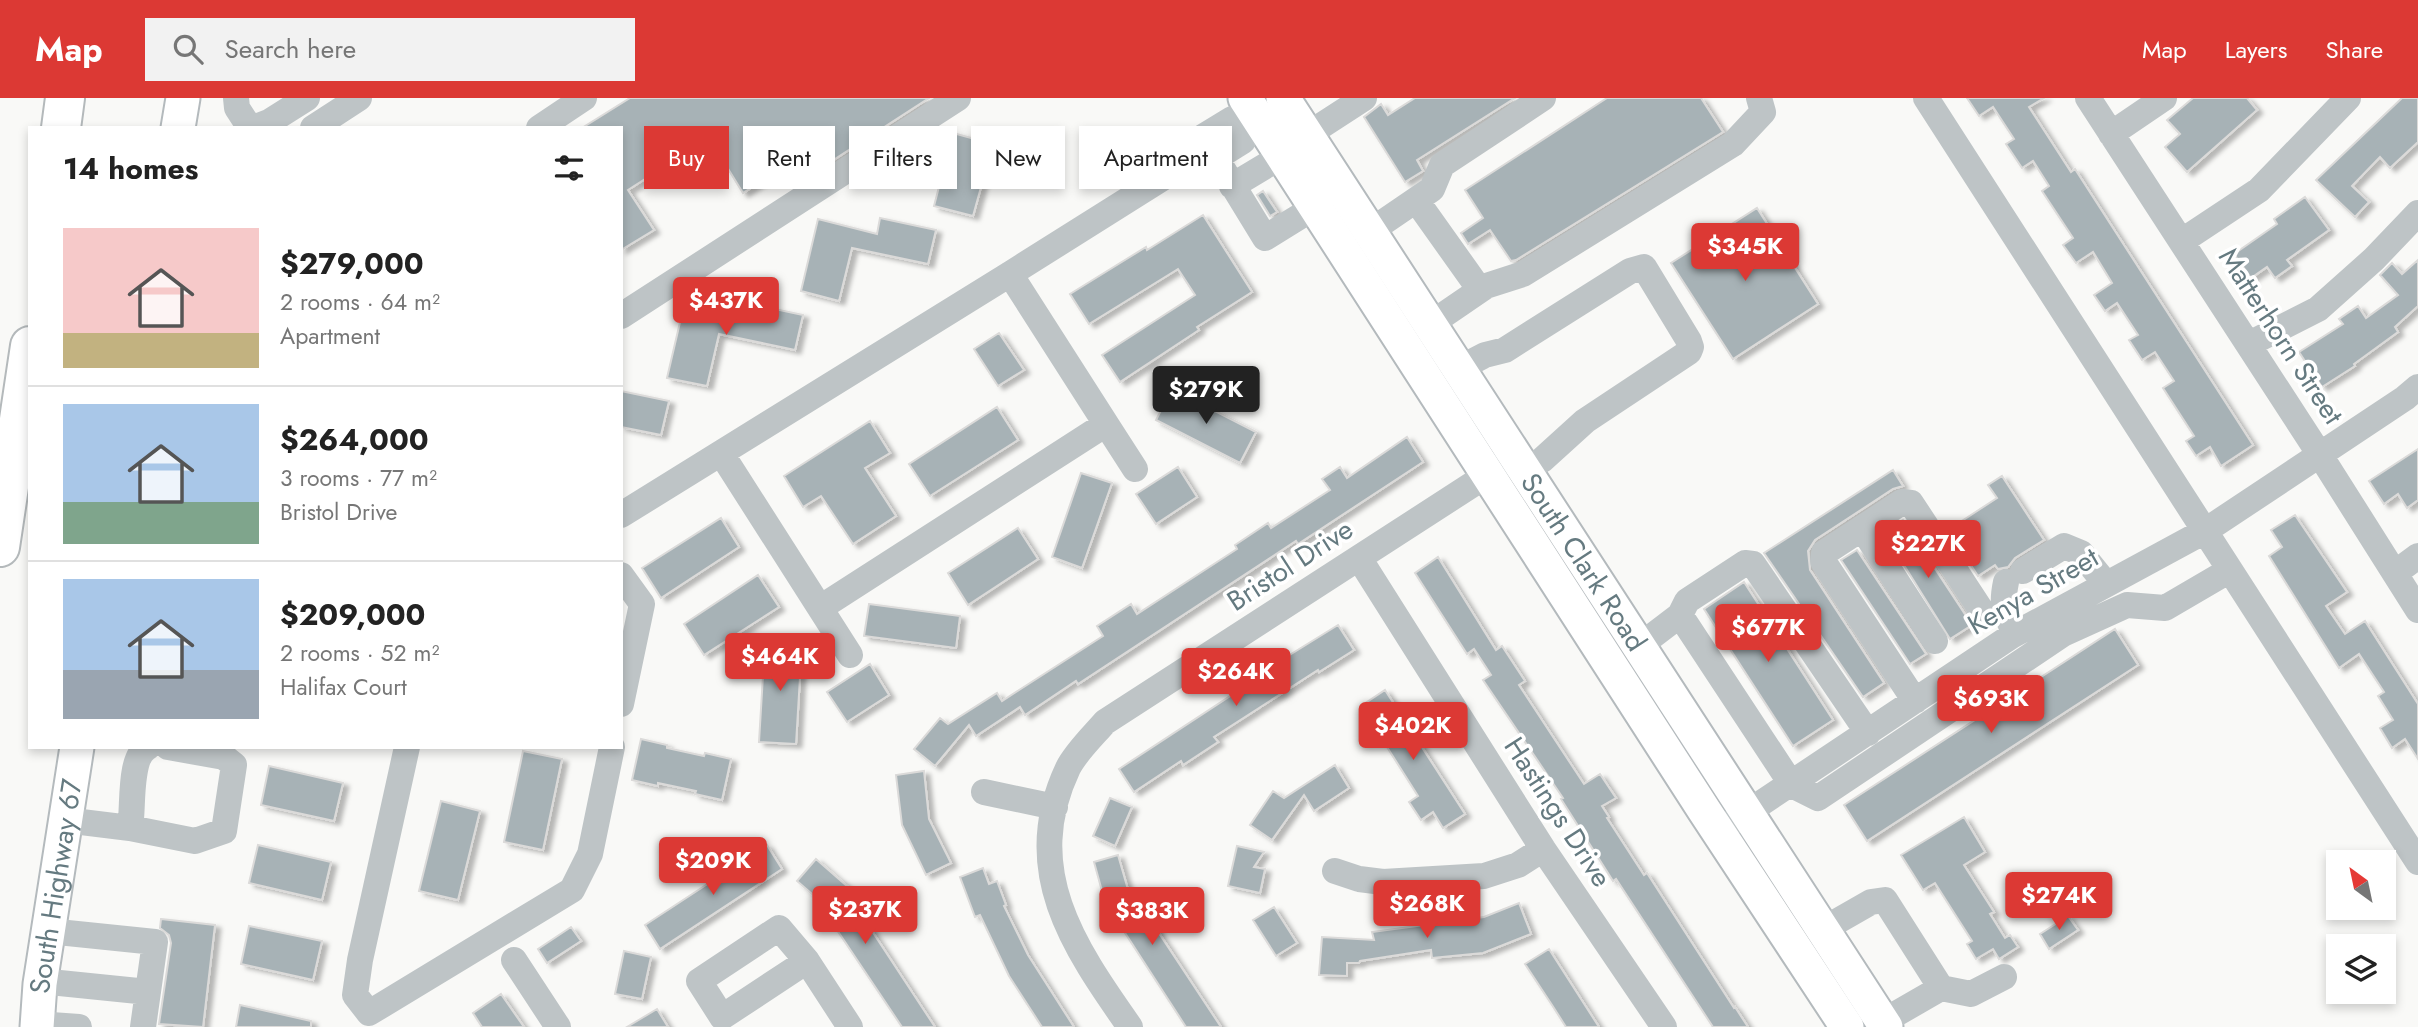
<!DOCTYPE html>
<meta charset="utf-8">
<style>
body{margin:0;font-family:Jost,sans-serif;background:#f2f2f2;color:#222;height:100vh;display:flex;flex-direction:column;font-size:26px;white-space:nowrap}
*{box-sizing:border-box;margin:0}
p{font-size:23px;color:#767676}
.icon{flex:none;width:38px;height:38px;fill:none;stroke:currentColor;stroke-width:2;stroke-linecap:round;stroke-linejoin:round}
.map{position:relative;flex:1;overflow:hidden}
.side{position:absolute;left:28px;top:28px;width:595px;height:623px;display:flex;flex-direction:column;background:#fff;border-radius:0px;box-shadow:0 4px 10px #0003}
.side>*{flex:none}
.hud{position:absolute;left:644px;top:28px;width:665px;height:63px;display:flex;gap:14px}
.needle{width:46px;rotate:327deg}
.fabs{position:absolute;left:2326px;top:752px;display:grid;gap:14px}
.fabs a{display:grid;place-items:center;width:70px;height:70px;border-radius:0px;background:#fff;box-shadow:0 4px 10px #0003;font-size:35px}
.price{position:absolute;translate:-50% -60px;padding:0 16px;border-radius:7px;background:#dc3934;color:#fff;font-size:23px;line-height:46px;filter:drop-shadow(0 2px 4px #0008)}
.price::after{content:'';position:absolute;left:50%;top:42px;width:21px;height:16px;margin-left:-10px;background:inherit;clip-path:polygon(0 0,100% 0,50% 100%)}
.price.selected{background:#222;color:#fff}
ul{padding:0;list-style:none}
li{display:flex;align-items:center;gap:21px;height:175px;padding:0 35px}
li+li{border-top:2px solid #e0e0e0}
li span{display:grid;place-items:center;flex:none;width:196px;height:140px;border-radius:0px;color:#555}
li>.icon{margin-inline-start:auto}
span .icon{width:84px;height:84px;fill:#fffc;stroke-width:1}
li b{font-size:30px}
h2{display:flex;justify-content:space-between;align-items:center;height:84px;padding:0 35px;font-size:30px}
.tag{padding:0 24px;border-radius:0px;background:#fff;box-shadow:0 4px 10px #0003;font-size:24px;line-height:63px}
.tag.selected{background:#dc3934;color:#fff}
header{display:flex;align-items:center;gap:42px;box-sizing:border-box;height:98px;padding:0 35px;background:#dc3934;color:#fff}
header strong{font-size:33px}
nav{display:flex;gap:38px;margin-inline-start:auto;font-size:24px}
.search{width:490px;height:63px;background:#f2f2f2;display:flex;align-items:center;gap:18px;box-sizing:border-box;padding:0 24px;border-radius:0px;color:#767676;font-size:26px}
.map>svg:first-child{display:block}
.building{fill:#a7b2b6;stroke:#dbdad9;stroke-width:2;filter:url(#shadow)}
.lines{fill:none;stroke-linecap:round;stroke-linejoin:round}
.major-casing{stroke:#b4babd;stroke-width:37}
.highway-casing{stroke:#b4b9bb;stroke-width:42}
.minor{stroke:#bec4c6;stroke-width:26}
.major{stroke:#fff;stroke-width:33}
.highway{stroke:#fff;stroke-width:38}
.labels{text-anchor:middle;dominant-baseline:central;stroke-width:7;stroke-linejoin:round;paint-order:stroke}
.street-label{font-size:28px;fill:#657a80;stroke:#fff}
</style>
<header>
<strong>Map</strong>
<div class="search"><svg class="icon" aria-label="search" viewBox="0 0 24 24"><circle cx="10" cy="10" r="6"/><path d="M15 15l6 6"/></svg>Search here</div>
<nav><a>Map</a><a>Layers</a><a>Share</a></nav>
</header>
<div class="map">
<svg width="2418" height="929" viewBox="0 0 2418 929">
<defs>
<filter id="shadow"><feDropShadow dx="5.5" dy="3.5" stdDeviation="2" flood-color="#0004"/></filter>
</defs>
<rect width="100%" height="100%" fill="#f9f9f7"/>
<!-- building -->
<path class="building" d="M630,0h299l-125,81 -11,-18 -50,32 -34,-55 -81,52 26,40 -33,20v-122h-39z
M1415,0h100l-98,62 6,11 -18,11 -41,-65 17,-13 7,11z
M1607,0h94l22,34 -207,128 -5,1 -21,-31 -22,14 -7,-11 22,-15 -18,-28z
M1967,0h77l-15,9 42,65 4,-3 178,276 -32,21 -11,-19 -14,9 -10,-15 8,-5 -31,-48 11,-7 -19,-29 -13,8 -13,-20 9,-5 -21,-32 -12,8 -11,-16 18,-12 -19,-31 -17,11 -13,-18 10,-7 -31,-47 7,-5 -16,-25 -11,7 -16,-24 8,-5 -21,-32 -14,9z
M2193,0h54l10,12 -70,62 -22,-25 15,-13 -13,-14z
M2402,0h16v44l-28,26 -10,-11 -28,29 17,16 -14,15 -39,-37z
M953,35l40,11 -20,72 -39,-10z
M1263,93l14,21 -7,4 -13,-21z
M2305,99l24,33 -42,30 5,6 -17,12 -8,-11 -16,11 -17,-24 43,-30 -3,-5z
M1757,110l61,96 -85,55 -62,-96z
M1203,117l49,77 -55,35 2,3 -79,52 -18,-27 93,-60 -17,-26 -89,55 -19,-30 76,-47 1,3z
M880,120l56,12 -8,34 -76,-16 -13,53 -38,-10 17,-72 59,15z
M2418,162v46l-23,21 3,5 -44,32 1,2 -33,21 -23,-35 44,-28 -4,-5 19,-13 8,12 32,-23 -18,-20 12,-12 10,11z
M747,205l56,12 -8,35 -76,-16 -12,52 -40,-8 17,-73 60,14z
M999,235l25,37 -26,16 -24,-37z
M1172,291l84,43 -16,31 -84,-43z
M621,293l48,10 -8,34 -40,-8z
M997,309l21,33 -88,56 -21,-32z
M870,323l20,32 -25,15 31,48 -43,28 -32,-48 -18,11 -19,-31z
M1407,339l16,25 -125,82 -2,-3 -218,143 -2,-3 -51,34 -5,-8 -44,29 -7,-11 -34,41 -21,-17 26,-31 8,6 49,-31 5,8 101,-65 -6,-10 34,-22 6,10 100,-65 -2,-4 33,-22 3,5 59,-38 -8,-11 18,-12 7,11z
M2418,351v51l-11,8 -9,-14 -14,10 -15,-23z
M1178,369l19,30 -41,27 -20,-30z
M1893,372l10,16 -10,3 -78,51 -7,11 2,19 74,113 -21,14 -99,-144z
M1081,375l31,10 -30,85 -30,-11z
M2002,378l42,64 -29,18 -7,9 -10,2 -3,-4 -17,11 -30,-46 49,-32 -9,-13z
M2295,417l52,77 -21,14 19,28 20,-13 53,83v55l-13,-20 -13,9 -12,-20 13,-8 -15,-24 6,-4 -25,-38 -20,14 -70,-112 13,-9 -11,-17z
M721,420l18,29 -78,51 -19,-30z
M1903,422l69,105 -22,14 -66,-106z
M1018,430l20,31 -70,46 -20,-32z
M1857,452l69,104 -16,10 -69,-104z
M1438,459l58,93 6,-4 23,35 -6,4 65,99 16,-10 16,24 -14,8 7,11 -2,1 37,57 3,-2 87,135 1,-1 13,20h-35l-97,-148 -3,2 -52,-82 2,-1 -80,-118 8,-5 -17,-26 -7,5 -52,-81z
M758,477l21,32 -75,48 -20,-31z
M1744,484l89,138 -40,26 -89,-137z
M869,506l91,12 -4,32 -92,-12z
M1338,527l16,25 -35,22 -1,-2 -104,67 4,5 -35,23 -2,-4 -47,31 -15,-23 137,-90 -2,-2z
M2115,531l23,36 -271,176 -23,-36z
M765,544l37,2 -6,100 -37,-2z
M870,566l19,31 -42,27 -20,-30z
M1385,592l80,124 -22,14 -10,-16 -12,8 -12,-18 9,-6 -57,-90z
M641,641l26,6v3l37,8 1,-3 26,6 -9,41 -27,-6 1,-3 -38,-8v3l-26,-6z
M523,653l39,8 -19,91 -39,-8z
M1335,667l14,23 -35,23 -10,-16 -32,45 -22,-15 23,-34 11,7z
M269,668l74,17 -9,38 -73,-16z
M924,673l5,48 22,44 -25,12 -24,-50 -6,-50z
M1110,700l22,9 -17,39 -22,-10z
M441,703l39,10 -22,89 -39,-9z
M1964,719l21,35 -21,13 30,47 -4,2 15,24 5,-3 8,12 -19,12 -6,-10 -17,10 -9,-15 5,-3 -37,-58 -12,7 -22,-35z
M258,747l73,17 -9,38 -73,-17z
M767,747l15,24 -122,80 -15,-24z
M1237,748l27,6 -10,15 11,2 -5,24 -32,-7z
M1118,757l15,52 6,-4 82,124h-35l-81,-125 -11,-40z
M816,761l32,28 -3,3 90,137h-33l-69,-103 8,-5 -44,-38z
M983,770l6,16 8,-3 9,24 -2,1 24,49 46,72h-32l-33,-51 -29,-61 -5,2 -15,-40z
M1519,805l12,31 -48,19 -51,5 -1,-8 -71,11 -1,2h-12v13l-28,-1 3,-38 52,3 -2,-8 112,-15z
M1274,809l23,36 -21,13 -23,-36z
M2068,818l10,14 -29,19 -9,-15z
M161,821l54,6 -12,102 -44,-3 12,-81 -2,-8 -9,-7z
M249,828l73,15 -9,39 -72,-16z
M571,829l10,14 -34,22 -9,-14z
M1549,851l32,50 18,28h-33l-14,-22 -27,-41z
M624,853l27,6 -9,42 -27,-5z
M501,896l23,33h-42l-9,-14z
M240,907l71,16v6h-75z
M657,911l11,18h-41z"/>
<g class="lines">
<!-- major casing -->
<g class="major-casing">
<g id="major">
<path d="M1245,0l459,712 143,217"/>
<path id="s1" d="M1283,0l603,929"/>
<path d="M178,30l5,-30"/>
<path id="s2" d="M37,929l3,-43 37,-237"/>
</g>
</g>
<!-- highway casing -->
<g class="highway-casing">
<path id="highway" d="M61,30l4,-30
M0,449l30,-201"/>
</g>
<!-- minor -->
<path class="minor" d="M236,0l1,10 13,20
M1926,0l492,764
M2088,0l232,357 98,155
M253,30l16,-6 38,-24
M313,30l46,-30
M539,30l45,-30
M2111,36l53,-36
M1307,37l57,-37
M1216,60l49,80 50,-31
M1203,68l40,-25 6,-17 13,-7
M1232,88l50,-30
M1416,102l64,90
M1369,134l63,-43 10,-24 101,-67
M2182,143l77,-51 89,-92
M621,218l337,-218
M1429,227l57,-39 37,-12 210,-130 30,-32 -4,-14
M2249,246l69,-35 56,-50 44,-46
M1458,271l27,-14 20,-5 125,-79 14,-4 45,74 2,6 -2,5 -104,69 -43,39 -18,11
M1106,326l29,45
M721,355l129,202
M621,417l389,-241 178,-112 3,-18 41,-25 17,5
M1862,430l73,113
M1359,460l184,291 121,178
M2023,473l41,-25 17,7 25,31
M2395,475l23,-17
M621,477l21,29 -21,100
M2006,484c-5,24 -2,30 9,51
M820,510l286,-184 -96,-150
M1680,517l112,170 26,13 245,-164 64,-29 38,3 65,-38
M1638,549l42,-32 7,-14 58,-38 8,1 115,169
M1915,603l-92,-140 1,-8 78,-51 9,1 74,113
M407,649l-47,213 -5,35 14,18 203,-123 18,-36 22,-107
M984,694l71,15
M65,722l65,8 65,13 29,-10 10,-66 -10,-8 -56,-10
M130,730c4,-21 -2,-71 18,-81
M1718,734l295,-197 192,-104 200,-133 13,-11
M1335,773l24,8 24,3 101,-6 34,-11 25,-16
M1822,832l49,-28 14,-2 56,88 30,6 33,-17
M48,833l107,11 -12,85
M514,862l44,67
M807,863l-85,56 -23,-36 80,-53 28,33 43,66
M40,883l108,11
M1882,924l59,-34
M37,926l42,3
M1130,929c-57,-81 -110,-158 -62,-259 8,-16 25,-32 37,-46l399,-258"/>
<!-- major -->
<use href="#major" class="major"/>
<!-- highway -->
<use href="#highway" class="highway"/>
</g>
<g class="labels">
<!-- street labels -->
<g class="street-label">
<text transform="translate(2281 238) rotate(57)">Matterhorn Street</text>
<text stroke="none"><textPath href="#s1" startOffset="553">South Clark Road</textPath></text>
<text transform="translate(1290 467) rotate(-33)">Bristol Drive</text>
<text transform="translate(2033 493) rotate(-30)">Kenya Street</text>
<text transform="translate(1558 714) rotate(57)">Hastings Drive</text>
<text stroke="none"><textPath href="#s2" startOffset="142">South Highway 67</textPath></text>
</g>
</g>
</svg>
<div class="fabs">
<a><svg class="needle" viewBox="-14 -14 28 28"><path d="M0-13l5 13h-10z" fill="#e53935"/><path d="M0 13l5-13h-10z" fill="#767676"/></svg></a>
<a><svg class="icon" aria-label="layers" viewBox="0 0 24 24"><path d="M12 4l9 5-9 5-9-5zM3 14l9 5 9-5"/></svg></a>
</div>
<b class="price" style="left:1745px;top:185px">$345K</b>
<b class="price" style="left:726px;top:239px">$437K</b>
<b class="price selected" style="left:1206px;top:328px">$279K</b>
<b class="price" style="left:1928px;top:482px">$227K</b>
<b class="price" style="left:1768px;top:566px">$677K</b>
<b class="price" style="left:780px;top:595px">$464K</b>
<b class="price" style="left:1236px;top:610px">$264K</b>
<b class="price" style="left:1991px;top:637px">$693K</b>
<b class="price" style="left:1413px;top:664px">$402K</b>
<b class="price" style="left:713px;top:799px">$209K</b>
<b class="price" style="left:2059px;top:834px">$274K</b>
<b class="price" style="left:1427px;top:842px">$268K</b>
<b class="price" style="left:865px;top:848px">$237K</b>
<b class="price" style="left:1152px;top:849px">$383K</b>
<div class="hud">
<a class="tag selected">Buy</a>
<a class="tag">Rent</a>
<a class="tag">Filters</a>
<a class="tag">New</a>
<a class="tag">Apartment</a>
</div>
<section class="side">
<h2>14 homes<svg class="icon" aria-label="filters" viewBox="0 0 24 24"><path d="M4 7h16M4 17h16"/><circle cx="9" cy="7" r="2"/><circle cx="15" cy="17" r="2"/></svg></h2>
<ul>
<li><span style="background:linear-gradient(#f6c9c9 75%,#c2b280 0)"><svg class="icon" aria-label="home" viewBox="0 0 24 24"><path d="M3 11l9-7 9 7M6 9v11h12V9"/></svg></span><div><b>$279,000</b><p>2 rooms · 64 m²</p><p>Apartment</p></div></li>
<li><span style="background:linear-gradient(#a9c7e8 70%,#7fa58c 0)"><svg class="icon" aria-label="home" viewBox="0 0 24 24"><path d="M3 11l9-7 9 7M6 9v11h12V9"/></svg></span><div><b>$264,000</b><p>3 rooms · 77 m²</p><p>Bristol Drive</p></div></li>
<li><span style="background:linear-gradient(#a9c7e8 65%,#9aa5b1 0)"><svg class="icon" aria-label="home" viewBox="0 0 24 24"><path d="M3 11l9-7 9 7M6 9v11h12V9"/></svg></span><div><b>$209,000</b><p>2 rooms · 52 m²</p><p>Halifax Court</p></div></li>
</ul>
</section>
</div>
